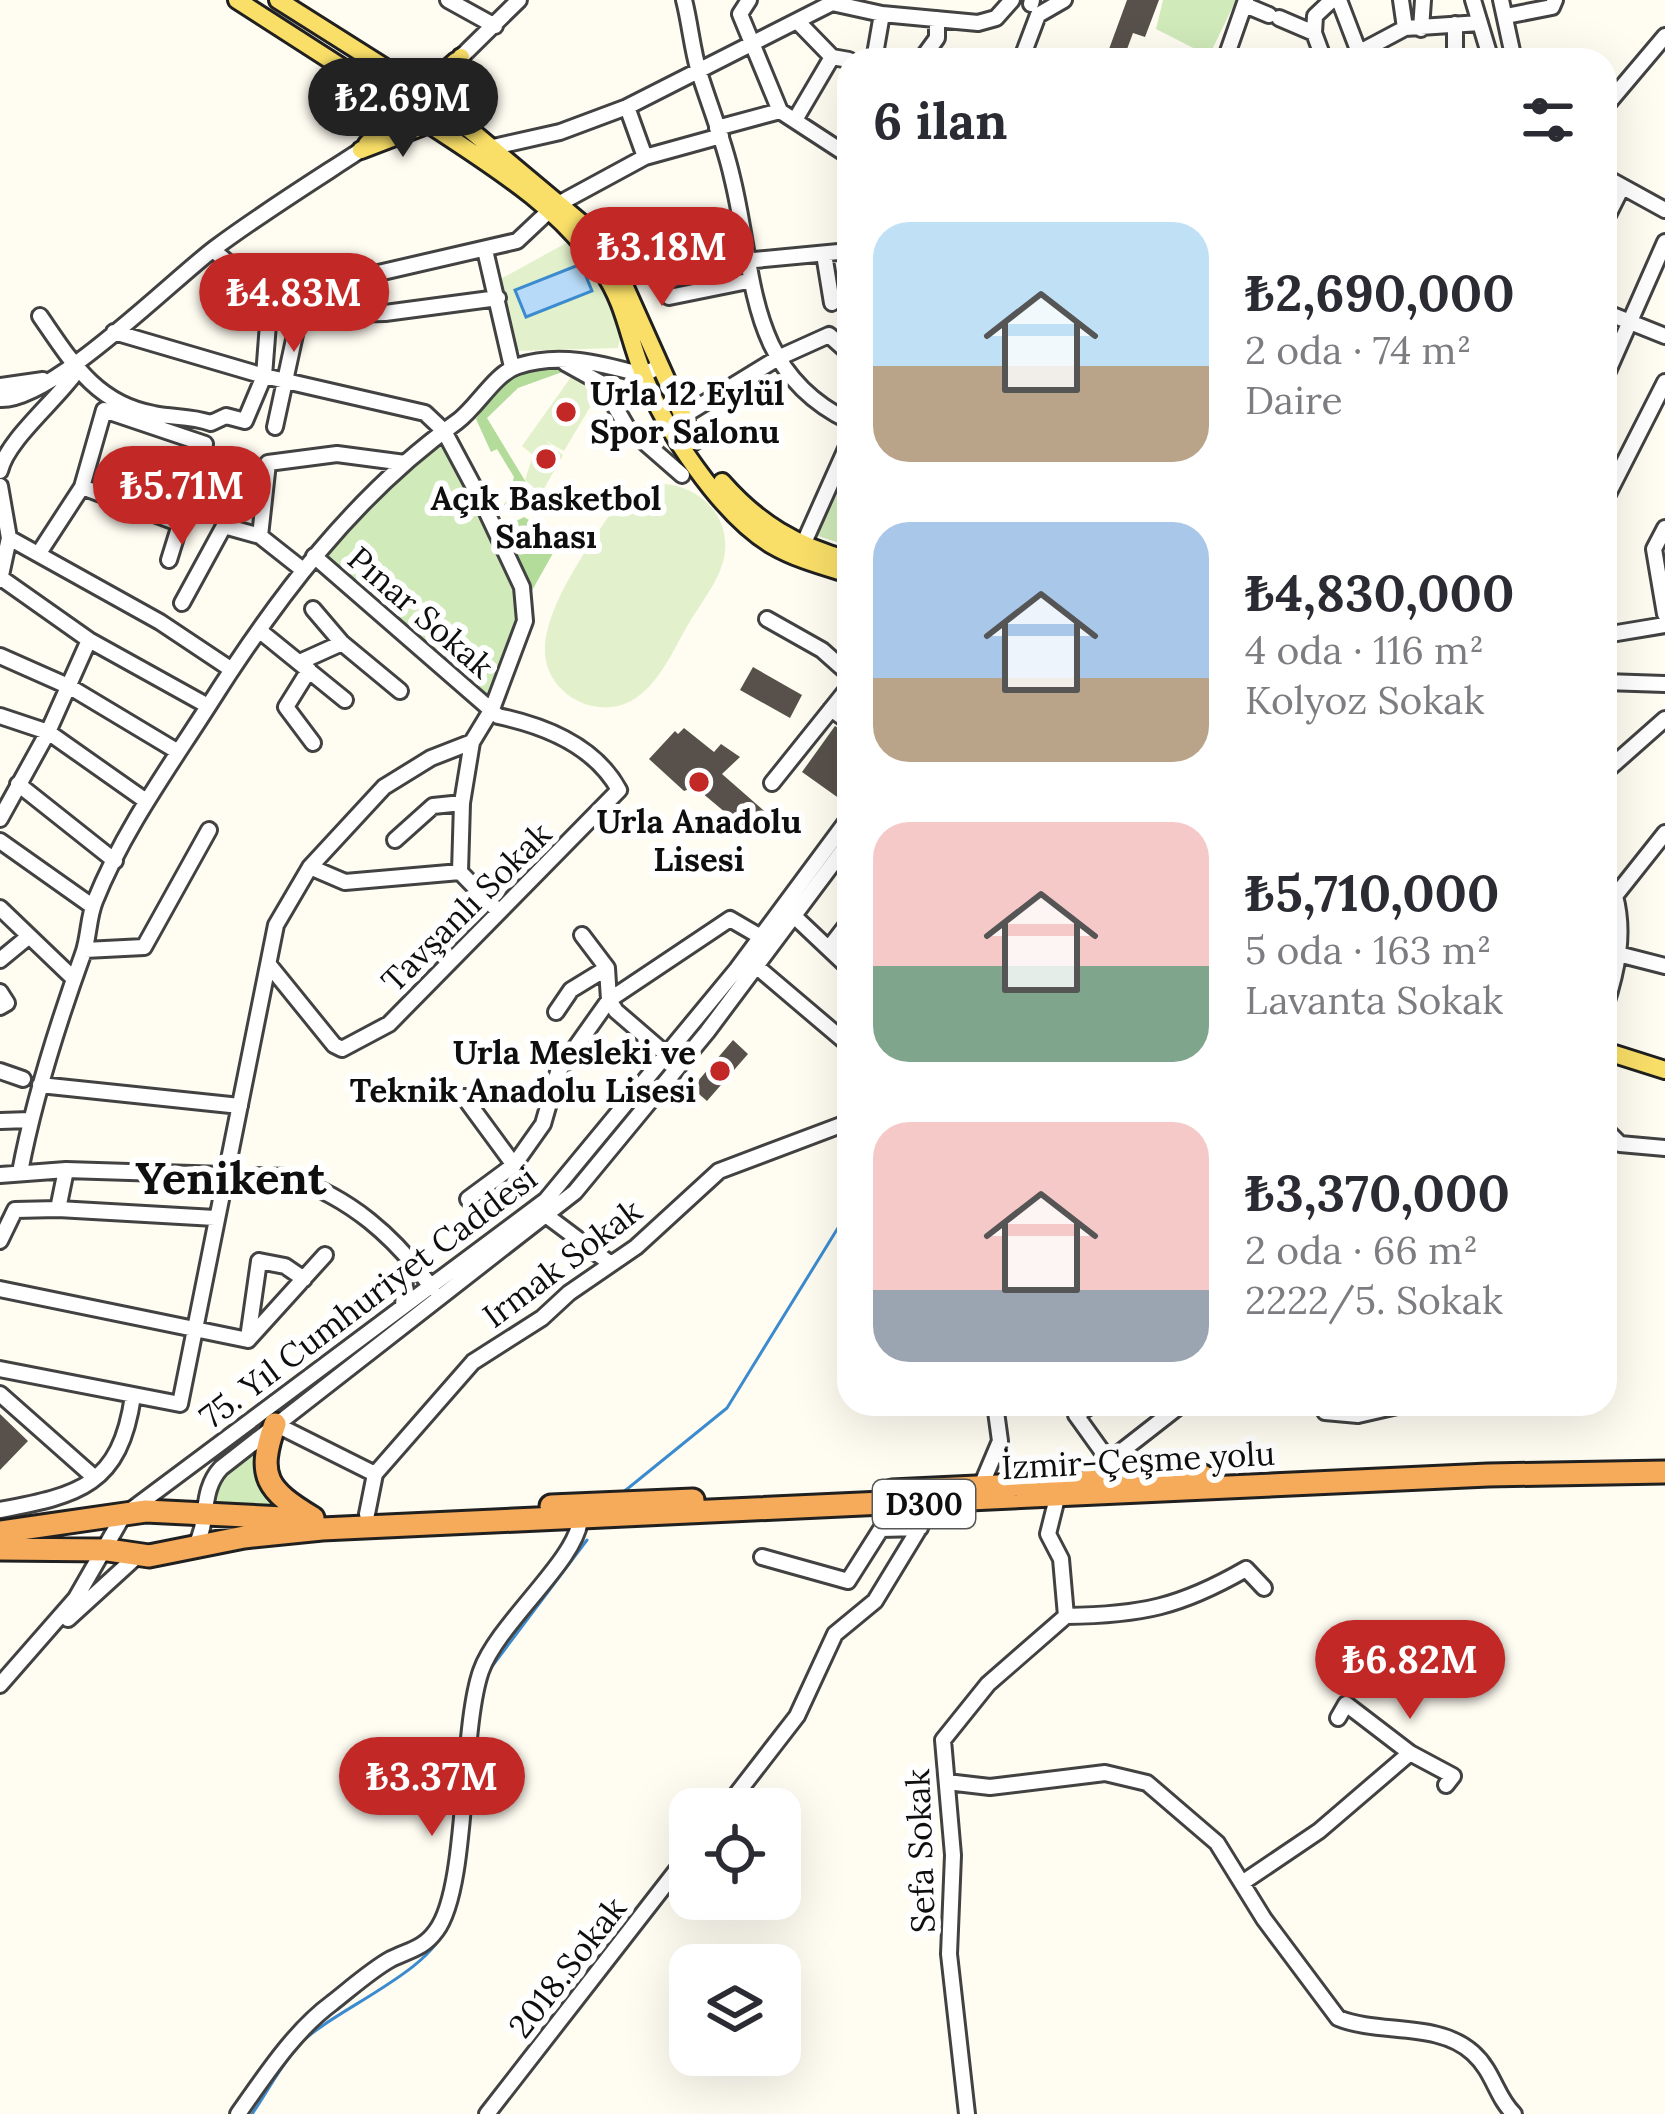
<!DOCTYPE html>
<html lang="tr">
<meta charset="utf-8">
<style>
body{margin:0;font-family:Lora,serif;background:#f2f2f3;color:#2b2b33;height:100vh;display:flex;flex-direction:column;font-size:45px;white-space:nowrap}
*{box-sizing:border-box;margin:0}
p{font-size:39px;color:#7c7c81}
.icon{flex:none;width:66px;height:66px;fill:none;stroke:currentColor;stroke-width:2;stroke-linecap:round;stroke-linejoin:round}
.map{position:relative;flex:1;overflow:hidden}
.sheet{position:absolute;left:837px;top:48px;width:780px;height:1368px;display:flex;flex-direction:column;background:#fff;border-radius:36px;box-shadow:0 12px 48px #0002}
.sheet>*{flex:none}
.controls{position:absolute;left:669px;top:1788px;display:grid;gap:24px}
.controls a{display:grid;place-items:center;width:132px;height:132px;border-radius:24px;background:#fff;box-shadow:0 12px 48px #0002;font-size:60px}
.price{position:absolute;translate:-50% -102px;padding:0 27px;border-radius:42px;background:#c22825;color:#fff;font-size:39px;line-height:78px;filter:drop-shadow(0 3px 6px #0008)}
.price::after{content:'';position:absolute;left:50%;top:72px;width:36px;height:27px;margin-left:-18px;background:inherit;clip-path:polygon(0 0,100% 0,50% 100%)}
.price.selected{background:#222;color:#fff}
ul{padding:0;list-style:none}
li{display:flex;align-items:center;gap:36px;height:300px;padding:0 36px}
li span{display:grid;place-items:center;flex:none;width:336px;height:240px;border-radius:36px;color:#555}
li>.icon{margin-inline-start:auto}
span .icon{width:144px;height:144px;fill:#fffc;stroke-width:1}
li b{font-size:51px}
h2{display:flex;justify-content:space-between;align-items:center;height:144px;padding:0 36px;font-size:51px}
.map>svg:first-child{display:block}
.green{fill:#d0eaba}
.forest{fill:#b3db9a}
.pitch{fill:#e2f1cc}
.water{fill:#b6daf7;stroke:#3c8bcf;stroke-width:3}
.lines{fill:none;stroke-linecap:round;stroke-linejoin:round}
.stream{stroke:#3c8bcf;stroke-width:3}
.building{fill:#58514b}
.minor-casing{stroke:#424242;stroke-width:20}
.major-casing{stroke:#202020;stroke-width:22}
.highway-casing{stroke:#202020;stroke-width:27}
.minor{stroke:#fff;stroke-width:14}
.major{stroke:#f9df68;stroke-width:16}
.highway{stroke:#f5ab5a;stroke-width:21}
.poi-dot{fill:#c22825;stroke:#fff;stroke-width:4.5}
.labels{text-anchor:middle;dominant-baseline:central;stroke-width:12;stroke-linejoin:round;paint-order:stroke}
.shield{fill:#fff;stroke:#575757;stroke-width:3}
.shield-label{font-size:30px;font-weight:bold;fill:#0f0f0f}
.poi-label{font-size:33px;font-weight:bold;fill:#0f0f0f;stroke:#fff}
.street-label{font-size:33px;fill:#0f0f0f;stroke:#fff}
.district-label{font-size:45px;font-weight:bold;fill:#0f0f0f;stroke:#fff}
</style>
<div class="map">
<svg width="1665" height="2114" viewBox="0 0 1665 2114">
<rect width="100%" height="100%" fill="#fffdf2"/>
<!-- green -->
<path class="green" d="M1163,0h73l-27,56 -53,-27z
M444,431l78,156 3,34 -33,88 -178,-153z
M849,451v95l-34,-11z
M258,1442l29,71 -70,-11 2,-24z"/>
<!-- forest -->
<path class="forest" d="M561,360l4,11 -47,17 -31,30 40,66v25l-29,3 8,-10 8,-25 -17,-28 -6,3 -15,-33 36,-52z
M524,517l37,22 -31,55 -31,-64z"/>
<!-- pitch -->
<path class="pitch" d="M577,237l49,75 -8,36 -102,3 -19,-70z
M571,377l28,15 -35,59 -18,-10 17,14 -22,39 -16,-14 8,-25 -11,-9z
M653,484c42,-3 80,30 71,74 -5,23 -23,45 -35,65 -22,38 -43,94 -97,83 -18,-4 -34,-16 -42,-33 -23,-45 39,-126 64,-165l17,-15z"/>
<!-- water -->
<path class="water" d="M581,264l11,27 -66,26 -11,-27z"/>
<g class="lines">
<!-- stream -->
<path class="stream" d="M1489,29l9,31
M621,1494l106,-86 122,-198
M487,1673l100,-133
M252,2114c16,-23 30,-51 49,-71 32,-33 135,-73 145,-119"/>
</g>
<!-- building -->
<path class="building" d="M1127,0h32l-14,37 -12,-4 -10,27h-18z
M753,667l49,28 -12,23 -50,-28z
M835,726l14,9v52l-9,12 -38,-27z
M684,728l30,24 7,-8 19,13 -18,17 47,41 -18,19 -56,-47 -11,4 -35,-32 26,-28 3,3z
M733,1040l15,14 -41,47 -15,-13z
M0,1414l28,27 -28,29z"/>
<g class="lines">
<!-- minor casing -->
<g class="minor-casing">
<path id="minor" d="M448,0l47,26
M684,0c6,23 8,49 15,72 11,35 25,69 33,105 24,96 13,194 117,244
M749,0l-9,14 40,97
M1339,0l21,55
M1401,0l4,28
M1473,0l18,60
M1501,0l13,60
M1031,4l1,-4
M1245,5l24,10
M1506,16l46,-9 3,-7
M1279,18l35,15
M798,22l34,35 17,3
M1421,29l2,-29
M1358,53l47,-25 75,-5
M461,57l58,-57
M874,60l8,-46
M921,60l16,-22v-19
M1021,60l17,-45 26,-15
M1225,60l21,-60
M1324,60l-10,-27 1,-17 17,-16
M1455,60v-36
M627,107l18,50
M1605,107l60,-71
M780,111l69,45
M795,120l37,-63
M717,128l63,-17
M489,148l71,-16 67,-25 205,-104 50,11 96,9 18,-5 16,-18
M1605,177l60,33
M562,202l83,-45 76,-21
M1605,221l17,-34
M485,250l27,117
M824,254l8,49
M648,259l93,-25
M744,261l105,-10
M669,297l79,-16
M270,298l247,-57 33,-31
M1605,312l60,24
M40,316c31,45 56,88 114,98 20,4 36,2 57,9l15,-7 19,5 19,-45 6,-78 -57,-48
M565,363l36,20 26,44 55,48
M1605,378l60,-136
M0,386l43,-6
M0,399c51,3 170,-117 215,-151 47,-35 97,-66 146,-98
M680,418l98,-60 51,-23 20,18
M275,427l23,-106 9,-6 78,-2 113,-15
M0,471c7,-31 55,-69 77,-100
M0,486l9,52 -9,42
M82,487l96,36
M1605,500l60,-118
M1665,528l-11,21 11,65
M260,536l8,-73 69,-9 68,9
M9,538l151,84 69,46
M803,545l46,-103
M39,553l43,-66 22,-77 101,34 -36,116
M1,578l88,62 119,66
M182,603l42,-77 36,10 43,34
M313,609l29,34
M767,619l55,31 27,24
M260,631l85,69
M1605,635l60,-10
M0,656l70,31 105,63
M302,661l40,-18 58,48
M309,670l-23,37 27,36
M1605,682l60,2
M831,709l18,13
M0,716l48,16 98,69
M1605,772l60,-53
M772,783l77,-96
M18,784l97,77
M0,819l48,-87 41,-92
M395,840l38,-34 29,-3
M0,841l92,65
M310,867l35,15 115,-10
M460,872l2,-69 10,-61
M460,872l39,40
M0,908l73,70
M794,916l55,52
M582,935l25,33 2,32 7,11 51,44
M829,948l20,-26
M85,950l59,-3 65,-117
M1618,954l47,12
M0,960l28,-23
M270,966l64,79 8,4 47,-25 230,-234c-24,-44 -73,-64 -121,-74l-184,-160
M756,966l93,79
M0,992l7,11 -7,4
M1605,1007c12,-36 20,-74 10,-111l50,-63
M556,1012l15,-22 36,-22
M0,1071l23,8
M40,1085l200,21
M464,1097l50,68
M0,1121l30,-1
M1605,1129l15,15 45,4
M20,1172c14,-74 37,-146 63,-218 6,-16 5,-36 12,-53 28,-70 73,-132 114,-196 67,-106 145,-210 249,-284 20,-15 37,-48 60,-55 42,-14 84,-2 125,9l15,-8
M0,1175l66,-5 223,7c62,21 105,59 143,111
M468,1199l46,-34 29,-41 15,-52 51,-72 121,-81 31,18
M58,1209l157,9
M547,1216l64,48
M0,1241l15,-31 43,-1 8,-39
M0,1289l248,51 77,-85
M403,1306l3,-40
M248,1338l11,-77 26,5 19,13
M0,1369l180,35 96,-479 34,-58 74,-80 47,-29 41,-16 20,-33 33,-88 -3,-34 -39,-83 -39,-73 -19,-18 -161,-37 -150,-44
M0,1394l95,84
M1093,1404l-17,11 33,46
M1324,1404l1,8 33,3 48,-11
M275,1424l100,50
M1105,1480l4,-19 73,-57
M981,1486l19,-45 -5,-37
M0,1510c79,-15 120,-24 133,-114
M367,1514l8,-40 98,-112 69,-44 27,-25 67,-46 83,-76 130,-49
M195,1546c15,-24 4,-54 26,-78l354,-276 132,-160 142,-190
M762,1557l86,24 33,-52 39,-1
M1066,1616c75,-1 114,-9 180,-47l18,19
M68,1619l68,-62
M0,1685l76,-87 47,-82 423,-316 191,-231 112,-151
M1338,1718l8,-14 64,49 43,23 -7,9
M947,1782l43,5 115,-14 42,10 70,60 47,76 74,99c41,17 100,3 135,35 21,19 23,44 41,61
M725,1809l72,-93 38,-82 40,-33 59,-97
M1242,1883l77,-52 91,-78
M238,2114c27,-38 56,-83 94,-111 18,-14 39,-33 59,-44 18,-9 32,-10 45,-28 33,-43 24,-200 45,-260 17,-48 97,-112 99,-152
M487,2114l203,-261
M967,2114l-18,-160 4,-99 -10,-115 45,-56 78,-68 -5,-57 -13,-25 9,-36"/>
</g>
<!-- major casing -->
<g class="major-casing">
<path id="major" d="M237,0l168,108 -38,36
M278,0l144,91 34,-30
M461,57l-23,46 142,119 40,54 74,165
M361,150l68,-26c63,42 129,81 173,146 23,33 26,66 40,101 21,56 79,144 130,174 24,14 51,21 77,29
M722,482c36,41 74,64 127,78
M1605,1051l60,19"/>
</g>
<!-- highway casing -->
<g class="highway-casing">
<path id="highway" d="M275,1424c-19,53 -8,66 38,94
M892,1491l311,-15
M551,1506l142,-6
M0,1532l146,-21 158,8
M0,1549l108,1 41,6 95,-19 78,-8 1166,-54 177,-3"/>
</g>
<!-- minor -->
<use href="#minor" class="minor"/>
<!-- major -->
<use href="#major" class="major"/>
<!-- highway -->
<use href="#highway" class="highway"/>
</g>
<!-- markers -->
<g class="poi-dot">
<circle cx="566" cy="412" r="12"/>
<circle cx="546" cy="459" r="12"/>
<circle cx="699" cy="782" r="12"/>
<circle cx="720" cy="1071" r="12"/>
</g>
<g class="labels">
<!-- shield labels -->
<rect class="shield" x="873" y="1480" width="102" height="48" rx="9"/>
<g class="shield-label">
<text x="924" y="1504">D300</text>
</g>
<!-- poi labels -->
<g class="poi-label">
<text x="590" y="393" text-anchor="start">Urla 12 Eylül<tspan x="590" dy="38">Spor Salonu</tspan></text>
<text x="546" y="498">Açık Basketbol<tspan x="546" dy="38">Sahası</tspan></text>
<text x="699" y="821">Urla Anadolu<tspan x="699" dy="38">Lisesi</tspan></text>
<text x="696" y="1052" text-anchor="end">Urla Mesleki ve<tspan x="696" dy="38">Teknik Anadolu Lisesi</tspan></text>
</g>
<!-- street labels -->
<g class="street-label">
<text transform="translate(421 612) rotate(41)">Pınar Sokak</text>
<text transform="translate(466 907) rotate(-45)">Tavşanlı Sokak</text>
<text transform="translate(562 1263) rotate(-37)">Irmak Sokak</text>
<text transform="translate(368 1297) rotate(-37)">75. Yıl Cumhuriyet Caddesi</text>
<text transform="translate(1138 1460) rotate(-3)">İzmir-Çeşme yolu</text>
<text transform="translate(920 1851) rotate(-92)">Sefa Sokak</text>
<text transform="translate(567 1967) rotate(-52)">2018.Sokak</text>
</g>
<!-- district labels -->
<g class="district-label">
<text x="231" y="1177">Yenikent</text>
</g>
</g>
</svg>
<div class="controls">
<a><svg class="icon" aria-label="locate" viewBox="0 0 24 24"><circle cx="12" cy="12" r="6"/><path d="M12 2v4M12 18v4M2 12h4M18 12h4"/></svg></a>
<a><svg class="icon" aria-label="layers" viewBox="0 0 24 24"><path d="M12 4l9 5-9 5-9-5zM3 14l9 5 9-5"/></svg></a>
</div>
<b class="price selected" style="left:403px;top:160px">₺2.69M</b>
<b class="price" style="left:662px;top:309px">₺3.18M</b>
<b class="price" style="left:294px;top:355px">₺4.83M</b>
<b class="price" style="left:182px;top:548px">₺5.71M</b>
<b class="price" style="left:1410px;top:1722px">₺6.82M</b>
<b class="price" style="left:432px;top:1839px">₺3.37M</b>
<section class="sheet">
<h2>6 ilan<svg class="icon" aria-label="filters" viewBox="0 0 24 24"><path d="M4 7h16M4 17h16"/><circle cx="9" cy="7" r="2"/><circle cx="15" cy="17" r="2"/></svg></h2>
<ul>
<li><span style="background:linear-gradient(#bfe0f5 60%,#b9a48a 0)"><svg class="icon" aria-label="home" viewBox="0 0 24 24"><path d="M3 11l9-7 9 7M6 9v11h12V9"/></svg></span><div><b>₺2,690,000</b><p>2 oda · 74 m²</p><p>Daire</p></div></li>
<li><span style="background:linear-gradient(#a9c7e8 65%,#b9a48a 0)"><svg class="icon" aria-label="home" viewBox="0 0 24 24"><path d="M3 11l9-7 9 7M6 9v11h12V9"/></svg></span><div><b>₺4,830,000</b><p>4 oda · 116 m²</p><p>Kolyoz Sokak</p></div></li>
<li><span style="background:linear-gradient(#f6c9c9 60%,#7fa58c 0)"><svg class="icon" aria-label="home" viewBox="0 0 24 24"><path d="M3 11l9-7 9 7M6 9v11h12V9"/></svg></span><div><b>₺5,710,000</b><p>5 oda · 163 m²</p><p>Lavanta Sokak</p></div></li>
<li><span style="background:linear-gradient(#f6c9c9 70%,#9aa5b1 0)"><svg class="icon" aria-label="home" viewBox="0 0 24 24"><path d="M3 11l9-7 9 7M6 9v11h12V9"/></svg></span><div><b>₺3,370,000</b><p>2 oda · 66 m²</p><p>2222/5. Sokak</p></div></li>
</ul>
</section>
</div>
